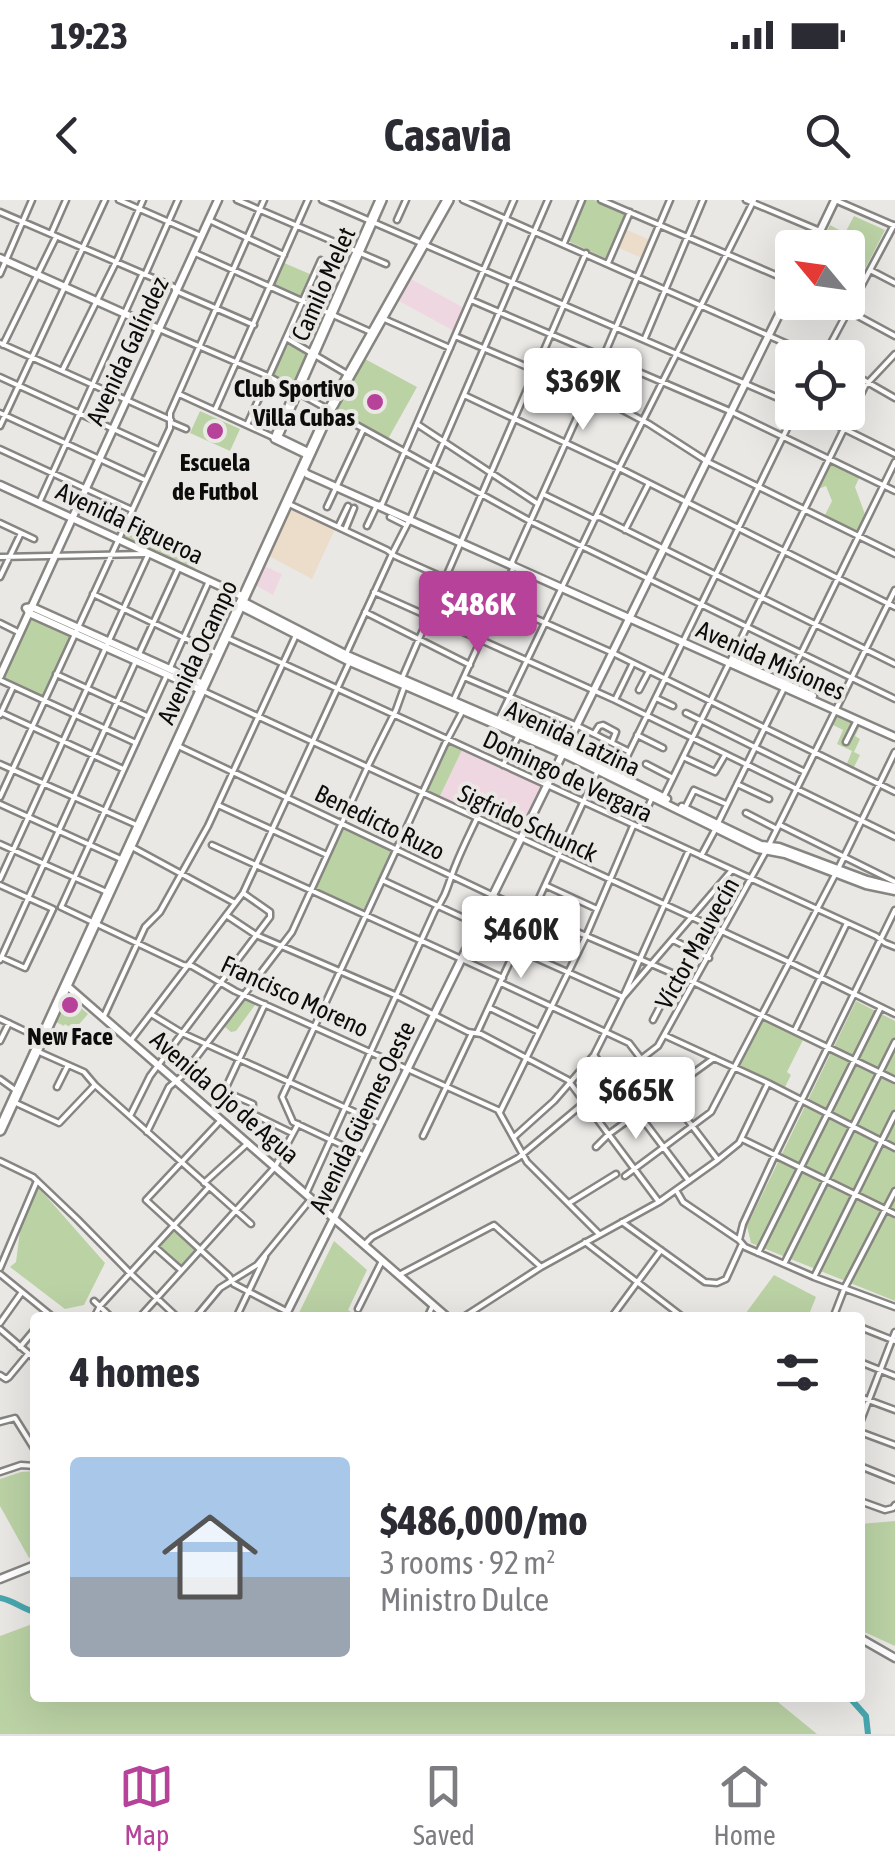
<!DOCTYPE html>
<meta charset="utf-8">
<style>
body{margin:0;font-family:"Asap Condensed",sans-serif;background:#f7f7f7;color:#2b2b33;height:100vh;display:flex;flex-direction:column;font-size:38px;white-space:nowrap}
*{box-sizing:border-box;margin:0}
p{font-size:32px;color:#7c7c81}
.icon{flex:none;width:55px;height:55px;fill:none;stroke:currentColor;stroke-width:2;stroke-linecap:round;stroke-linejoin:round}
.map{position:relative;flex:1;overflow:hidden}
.side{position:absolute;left:30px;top:1112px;width:835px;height:390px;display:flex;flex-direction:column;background:#fff;border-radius:10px;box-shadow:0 10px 40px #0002}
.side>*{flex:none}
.needle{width:65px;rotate:299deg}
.tools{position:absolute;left:775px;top:30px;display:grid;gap:20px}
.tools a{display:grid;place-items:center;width:90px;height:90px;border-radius:10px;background:#fff;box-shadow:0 10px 40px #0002;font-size:50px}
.price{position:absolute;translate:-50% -85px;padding:0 22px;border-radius:10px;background:#fff;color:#222;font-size:32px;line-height:65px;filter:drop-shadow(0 2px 5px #0008)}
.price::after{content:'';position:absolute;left:50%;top:60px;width:30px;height:22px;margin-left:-15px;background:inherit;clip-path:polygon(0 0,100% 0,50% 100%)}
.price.current{background:#b7429a;color:#fff}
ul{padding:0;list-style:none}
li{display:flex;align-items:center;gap:30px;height:250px;padding:0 40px}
li span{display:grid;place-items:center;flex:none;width:280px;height:200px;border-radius:10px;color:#555}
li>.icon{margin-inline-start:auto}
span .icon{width:120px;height:120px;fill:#fffc;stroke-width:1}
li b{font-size:42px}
h2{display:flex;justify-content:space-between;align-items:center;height:120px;padding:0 40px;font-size:42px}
.status{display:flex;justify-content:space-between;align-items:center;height:70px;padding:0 50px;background:#fff;direction:ltr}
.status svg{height:28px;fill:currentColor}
header{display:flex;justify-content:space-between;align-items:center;height:130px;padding:0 40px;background:#fff;font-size:45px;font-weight:700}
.dock{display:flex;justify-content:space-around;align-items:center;height:140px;border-top:2px solid #e1e1e2;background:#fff;font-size:28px;color:#7c7c81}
.dock a{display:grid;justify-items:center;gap:5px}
.dock .current{color:#b7429a}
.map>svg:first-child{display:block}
.commercial{fill:#efd7e1}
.education{fill:#ecdcca}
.green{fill:#bbd2a5}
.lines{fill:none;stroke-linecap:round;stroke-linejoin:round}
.river{stroke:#48a6ae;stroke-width:6}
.minor-casing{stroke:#878582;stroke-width:9}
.tertiary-casing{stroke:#878582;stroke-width:11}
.secondary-casing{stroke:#878582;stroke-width:11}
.primary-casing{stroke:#878582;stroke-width:14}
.minor{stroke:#fff;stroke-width:4}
.tertiary{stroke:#fff;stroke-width:6}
.secondary{stroke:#fff;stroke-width:6}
.primary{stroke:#fff;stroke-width:9}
.poi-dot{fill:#b7429a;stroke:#eae8e5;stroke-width:4}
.labels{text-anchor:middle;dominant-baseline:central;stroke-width:8;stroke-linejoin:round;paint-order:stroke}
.street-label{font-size:25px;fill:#0c0c0a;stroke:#eae8e5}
.poi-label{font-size:25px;font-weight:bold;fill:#0c0c0a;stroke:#eae8e5}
</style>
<div class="status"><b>19:23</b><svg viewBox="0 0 49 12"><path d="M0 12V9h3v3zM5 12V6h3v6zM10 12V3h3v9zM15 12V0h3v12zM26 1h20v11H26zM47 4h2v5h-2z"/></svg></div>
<header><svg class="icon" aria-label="back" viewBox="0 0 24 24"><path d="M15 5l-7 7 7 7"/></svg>Casavia<svg class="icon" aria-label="search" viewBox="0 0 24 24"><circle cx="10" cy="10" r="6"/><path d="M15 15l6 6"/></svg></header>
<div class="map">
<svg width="895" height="1534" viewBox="0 0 895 1534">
<rect width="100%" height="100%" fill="#eae8e5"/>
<!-- commercial -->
<path class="commercial" d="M411,79l53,29 -10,23 -55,-30z
M264,366l18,8 -9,21 -18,-10z
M462,550l79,36 1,2 -22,46 -81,-36z"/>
<!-- education -->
<path class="education" d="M627,30l23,10 -8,18 -23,-10z
M292,309l43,20 -23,50 -43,-23 20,-45z"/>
<!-- green -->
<path class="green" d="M585,0h9l32,14 -19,45 -39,-18z
M854,16l31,14 -39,76 -6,-3 8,-1v-54l-29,-1 11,-22 15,8z
M282,62l30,13 -11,23 -28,-13z
M289,143l20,12 -14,32 -22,-13z
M365,159l52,28 -29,52 -52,-29z
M200,211l40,18 -10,22 -40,-18z
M830,263l30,13 -5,11 11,30 -7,14 -3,2 -32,-16 8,-16 -6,-15 -10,4z
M126,328l72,33 -4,9 -70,-30 -2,-3z
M30,416l41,18 -29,63 -40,-19z
M837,514l24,10 -6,12 5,3 -6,13 6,3 -7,14 -7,-3 6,-15 -15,-7 6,-14 -12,-6z
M451,545l11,5 -23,48 -11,-7 21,-45z
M342,625l50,27 -29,59 -50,-22z
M67,796l21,18 -14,16 -9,-6 -1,2 -8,-4z
M248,798l7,3v4l-19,26 -5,1 -6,-5 -1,-4 18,-23z
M856,801l39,20v280l-144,-58 -4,-17z
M763,819l41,19 -17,34 4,3 -7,14 -45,-23z
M38,987l67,76 -21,42 -19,4 -55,-42 6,-5 5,-39z
M174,1029l23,20 -16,18 -23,-21z
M334,1041l33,29 -19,40 12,7h-63z
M774,1075l42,22 -8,20h-65z
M35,1271v83l-6,4 -29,-52v-27l21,-7z
M895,1321v125l-35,-16v-106z
M35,1423v75h738l44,36h-817v-98z"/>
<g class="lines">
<!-- river -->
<path class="river" d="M0,1398c13,2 22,11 35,14
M850,1498l16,18 2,18"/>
<!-- minor casing -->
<g class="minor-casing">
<path id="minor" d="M119,0l82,36
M237,0l149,64
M322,0l470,204
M463,0l356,158
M601,0l191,82
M746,0l74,31
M835,0l60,26
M0,12l174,75 2,4 78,34
M209,20l75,35
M397,20l9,-20
M51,34l15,-34
M564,43l18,-43
M195,53l178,80
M608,63l22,-51
M870,70l25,13
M0,74l32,-74
M145,75l33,-75
M471,100l261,112 163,79
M832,102l63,34
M382,118l68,30
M159,129l109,47 262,145 365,178
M455,136l147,63 47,25 59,38 187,92
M286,138l61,36
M645,138l58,-138
M0,143l171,77
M3,145l53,-108
M823,158l71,-133
M62,171l56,-113 25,-58
M848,171l47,27
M0,177l159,73
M179,194l96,44
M464,195l155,73 276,139
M215,210l93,-210
M810,212l85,42
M0,213l145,67
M172,223l14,6
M417,224l121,80
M247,225l74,-165
M0,226l105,-226
M0,249l132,61
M545,295l47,23 8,-1 295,147
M39,303l103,-228
M287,303l100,47 8,6 218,97 282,139
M327,307l36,-77
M390,317l16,8
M0,323l34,16
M367,326l10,-21 5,-1 132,-304
M338,327l10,-21
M345,330l9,-22
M625,330l23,-45
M0,357l145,-3
M0,377l21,-44
M374,392l241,108 280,137
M93,394l125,60
M365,412l105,53
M0,423l16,8
M225,437l651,299 9,7 10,4
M347,452l45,-98 19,-37 137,-317
M139,454l40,-87
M170,468l39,-87
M56,474l91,42
M403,476l183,-423
M464,477l118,51 46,23
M0,480l136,63
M201,490l588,272 106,52
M639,490l10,-19
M656,498l17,8
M454,499l57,-126 3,-6 -2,-5 76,-169 82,-193
M615,500l18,-37
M0,512l123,57
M686,513l119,59
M0,515l13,-28
M498,521l121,-253 135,-268
M594,534l5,-8 4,-1 13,7 -4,10
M637,535l26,13
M846,542l11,-22
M176,545l318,151 201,87 200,97
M683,557l32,15 10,-17
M0,564l139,62
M646,564l27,14
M503,565l16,-30
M618,575l177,-363
M737,584l32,15
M664,596l201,-410 30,-32
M0,597l170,-369v-15l94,-213
M0,604l123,56
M218,605l109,50
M685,608l9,-18 32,14
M746,613l31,16
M719,621l176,-359
M780,625l115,57
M639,627l12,-27
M0,644l109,49
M212,645l291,133
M130,646l105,57
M701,656l14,-26
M0,679l149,-326
M382,680l95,44
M0,685l53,24
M547,686l50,23
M61,707l122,58 9,1 43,25 263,119 29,52 72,72
M61,707l105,-230
M226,715l30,20 139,60 73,37 13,2 87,46 91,122
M476,731l147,66 109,-127
M673,740l36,18
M3,758l22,10 28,-59
M0,760l135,-297
M501,783l128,60 89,117
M490,808l49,24
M151,814l31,19 199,91
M104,816l41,-89 15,-15 48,-86 89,-193
M0,819l42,20
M653,820l24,-46
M795,830l52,-107
M477,833l121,-263
M666,836l102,47 127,65
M131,840l112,-147 107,-232
M0,841l9,-18
M39,852l45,20 11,13 156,139
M594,855l95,126
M0,879l18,13
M57,887l11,-22
M224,891l29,13 -1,7 3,4 37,18
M16,903l43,20 36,-38
M500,912l86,-176 47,-110
M214,913l51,-109
M130,916l20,-40 120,-159v-5l-27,-19
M221,920l-75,80 83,76 5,8 52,27
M147,932l22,-45 13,-11 110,-144 75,-164 29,-58 9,-25
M423,936l49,-103
M514,937l40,-36 40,-46 29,-58 66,-147
M742,939l153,75
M596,947l13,-13 105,-76
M365,956l-72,-34 -11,-25 163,-353 18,-34
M0,961l33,16 44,42 53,54 48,45
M625,976l86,-64 126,-241 58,-119
M204,983l44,-40
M676,990l7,12 56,38 6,7 69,30 81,30
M306,994l129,-284c12,-14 14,-30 21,-46 6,-15 14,-31 21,-46
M569,1003l47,-29
M622,1022l83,60 12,1 9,-4 15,-33
M739,1040l4,-16 32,-69 120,-245
M585,1042l99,76
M365,1044l7,-7 146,-79 67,-56 73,-56 108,-195 129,-261
M155,1047l26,23
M758,1053l123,-246
M784,1064l111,-222
M0,1068l37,-87
M0,1074l54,44
M399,1075l95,-50 46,41
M815,1075l80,-161
M94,1101l18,17
M358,1109l24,-48
M94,1118l6,-12 109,-119
M139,1118l136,-151 23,-43
M195,1118l25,-30 37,-23 54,-66
M236,1118l29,-61
M427,1118l6,-13
M462,1118l79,-51 118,-65 59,-42 21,-17 29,-60
M611,1118l50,-68
M833,1118l12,-31 50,-96
M0,1123l22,-31
M860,1127l35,14
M0,1129l35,30
M20,1147l15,-18
M860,1162l35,14
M0,1175l6,4 3,-2 19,-23
M860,1197l35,13
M0,1222l15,-4 20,32
M860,1223l35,-91
M860,1232l35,13
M860,1266l35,14
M0,1272l21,-7 14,1
M860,1301l25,9 8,-2 2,-3"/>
</g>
<!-- tertiary casing -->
<g class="tertiary-casing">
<path id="tertiary" d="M0,58l159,71
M242,401l105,54 225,97 95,47
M240,406l110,56 220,95 188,92 27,5 81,31 29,6
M26,408l6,-1 171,77
M27,409l2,4 172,77
M682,607l79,38 18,2 88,33 28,7
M284,1118l50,-100
M0,1379l35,-14"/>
</g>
<!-- secondary casing -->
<g class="secondary-casing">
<path id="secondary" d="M812,48l23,-48
M302,269l5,5 588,263
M0,285l244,112
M733,460l80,36
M0,476l218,-476
M66,785l382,333
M334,1018l458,-930
M860,1438l35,20"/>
</g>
<!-- primary casing -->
<g class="primary-casing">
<path id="primary" d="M309,254l-33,-16 105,-238
M0,930l329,-719 119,-211"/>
</g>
<!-- minor -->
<use href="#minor" class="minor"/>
<!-- tertiary -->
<use href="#tertiary" class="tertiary"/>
<!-- secondary -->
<use href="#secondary" class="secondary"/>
<!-- primary -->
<use href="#primary" class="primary"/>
</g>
<!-- markers -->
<g class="poi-dot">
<circle cx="375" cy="202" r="10"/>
<circle cx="215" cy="231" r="10"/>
<circle cx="70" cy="805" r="10"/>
</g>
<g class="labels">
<!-- street labels -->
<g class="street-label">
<text transform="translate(323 84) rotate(-66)">Camilo Melet</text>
<text transform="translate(127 151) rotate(-65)">Avenida Galíndez</text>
<text transform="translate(130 323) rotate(25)">Avenida Figueroa</text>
<text transform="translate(197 452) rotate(-65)">Avenida Ocampo</text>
<text transform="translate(771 460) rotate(24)">Avenida Misiones</text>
<text transform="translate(573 538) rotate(25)">Avenida Latzina</text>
<text transform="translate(568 576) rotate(25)">Domingo de Vergara</text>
<text transform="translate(380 622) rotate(26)">Benedicto Ruzo</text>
<text transform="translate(528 623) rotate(25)">Sigfrido Schunck</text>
<text transform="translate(697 743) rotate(-61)">Víctor Mauvecín</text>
<text transform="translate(295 796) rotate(25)">Francisco Moreno</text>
<text transform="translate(225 897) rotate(41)">Avenida Ojo de Agua</text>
<text transform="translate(362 917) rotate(-64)">Avenida Güemes Oeste</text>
</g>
<!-- poi labels -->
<g class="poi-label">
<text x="355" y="188" text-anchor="end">Club Sportivo<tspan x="355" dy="29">Villa Cubas</tspan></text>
<text x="215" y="262">Escuela<tspan x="215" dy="29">de Futbol</tspan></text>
<text x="70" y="836">New Face</text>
</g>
</g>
</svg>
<div class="tools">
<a><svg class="needle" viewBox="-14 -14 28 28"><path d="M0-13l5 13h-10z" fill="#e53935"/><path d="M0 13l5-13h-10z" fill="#7c7c81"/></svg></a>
<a><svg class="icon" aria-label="locate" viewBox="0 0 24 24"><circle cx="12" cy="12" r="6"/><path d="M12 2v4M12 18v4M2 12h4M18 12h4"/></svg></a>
</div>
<b class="price" style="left:583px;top:233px">$369K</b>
<b class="price current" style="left:478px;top:456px">$486K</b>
<b class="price" style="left:521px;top:781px">$460K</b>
<b class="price" style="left:636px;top:942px">$665K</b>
<section class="side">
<h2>4 homes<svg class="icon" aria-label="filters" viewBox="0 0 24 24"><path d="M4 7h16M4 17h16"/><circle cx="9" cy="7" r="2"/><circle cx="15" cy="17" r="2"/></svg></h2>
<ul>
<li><span style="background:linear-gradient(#a9c7e8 60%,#9aa5b1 0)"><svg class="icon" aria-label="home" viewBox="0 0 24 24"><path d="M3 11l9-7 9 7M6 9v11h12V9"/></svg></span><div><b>$486,000/mo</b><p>3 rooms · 92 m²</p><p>Ministro Dulce</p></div></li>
</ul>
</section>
</div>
<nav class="dock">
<a class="current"><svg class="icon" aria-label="map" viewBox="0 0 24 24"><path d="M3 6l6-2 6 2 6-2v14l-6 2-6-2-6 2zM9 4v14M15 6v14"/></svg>Map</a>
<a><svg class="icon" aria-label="saved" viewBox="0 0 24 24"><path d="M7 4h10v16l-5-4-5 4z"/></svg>Saved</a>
<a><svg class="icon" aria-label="home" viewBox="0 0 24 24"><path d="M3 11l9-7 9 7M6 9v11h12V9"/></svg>Home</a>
</nav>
